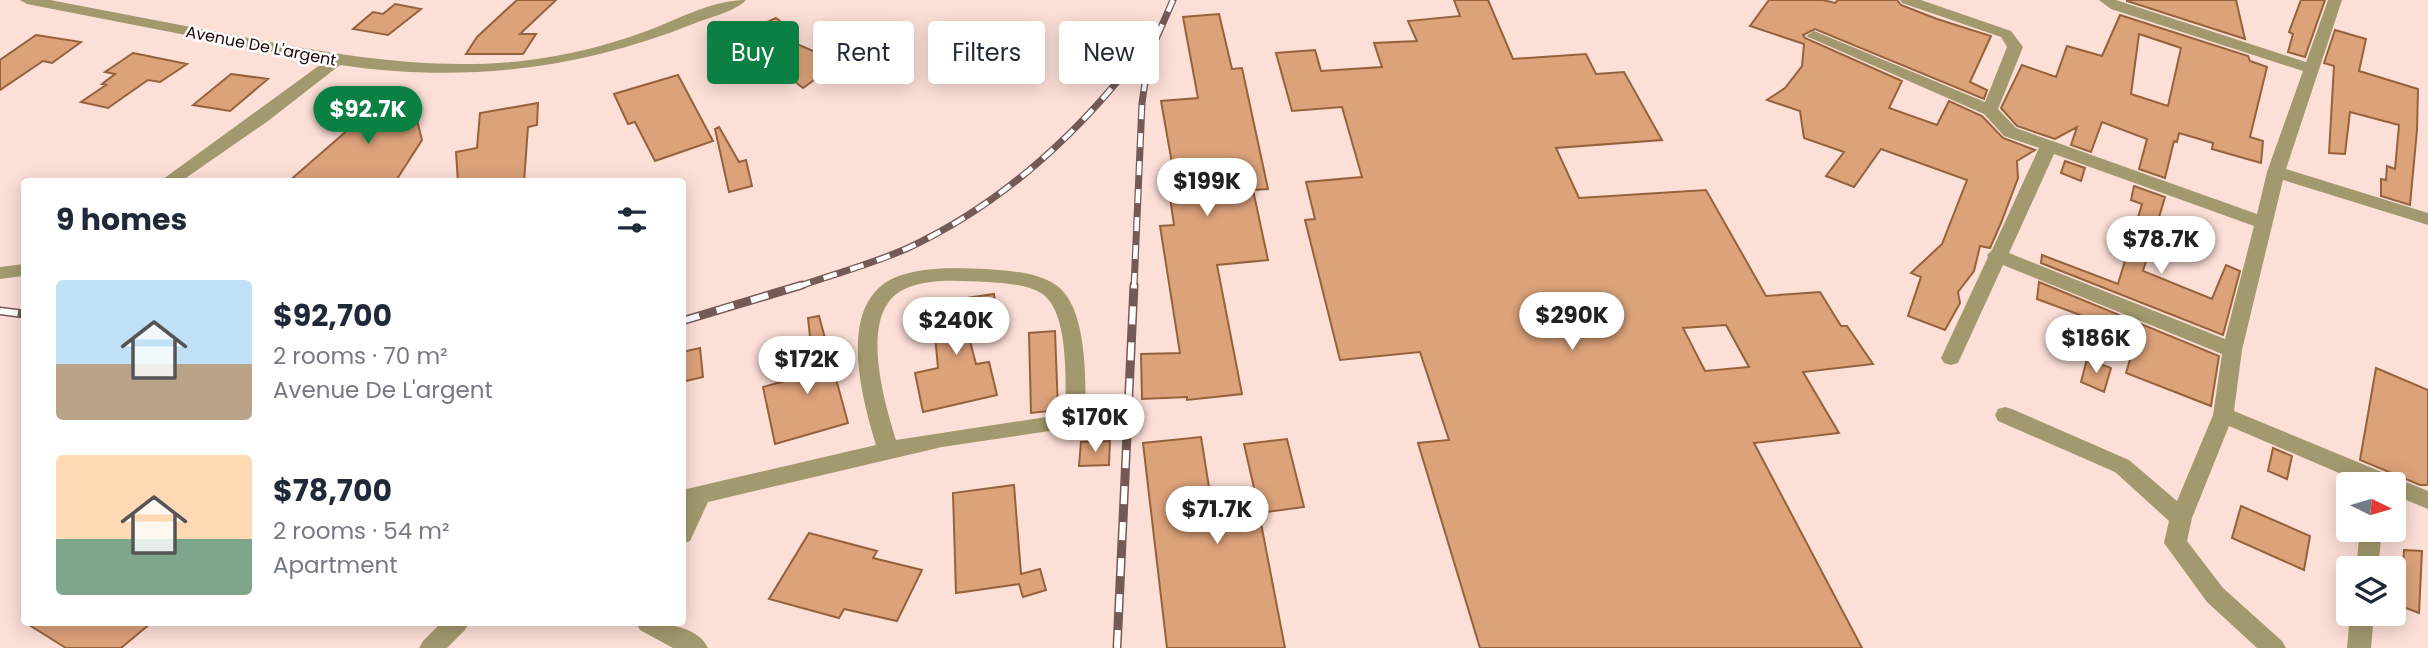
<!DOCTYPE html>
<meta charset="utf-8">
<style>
body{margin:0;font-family:Poppins,sans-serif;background:#f2f2f3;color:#1f2937;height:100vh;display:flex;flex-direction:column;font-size:26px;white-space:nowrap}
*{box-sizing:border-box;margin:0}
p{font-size:23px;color:#747a83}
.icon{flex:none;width:38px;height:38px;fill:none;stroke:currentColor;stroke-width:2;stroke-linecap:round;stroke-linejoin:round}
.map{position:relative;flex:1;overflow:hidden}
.sheet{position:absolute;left:21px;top:178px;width:665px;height:448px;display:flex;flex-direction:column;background:#fff;border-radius:7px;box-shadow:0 4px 18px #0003}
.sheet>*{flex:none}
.hud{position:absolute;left:707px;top:21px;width:665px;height:63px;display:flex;gap:14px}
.needle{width:46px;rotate:95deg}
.tools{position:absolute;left:2336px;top:472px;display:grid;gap:14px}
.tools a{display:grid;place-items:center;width:70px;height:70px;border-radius:7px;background:#fff;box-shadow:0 4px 18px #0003;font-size:35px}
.price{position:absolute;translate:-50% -60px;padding:0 16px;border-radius:24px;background:#fff;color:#222;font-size:23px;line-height:46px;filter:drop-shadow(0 2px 4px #0008)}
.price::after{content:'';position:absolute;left:50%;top:42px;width:21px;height:16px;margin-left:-10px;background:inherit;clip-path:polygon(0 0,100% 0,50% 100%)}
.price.active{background:#0b8043;color:#fff}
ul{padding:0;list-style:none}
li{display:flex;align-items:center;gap:21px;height:175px;padding:0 35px}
li span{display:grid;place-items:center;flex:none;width:196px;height:140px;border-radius:7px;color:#555}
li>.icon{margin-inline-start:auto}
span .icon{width:84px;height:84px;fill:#fffc;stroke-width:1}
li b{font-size:30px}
h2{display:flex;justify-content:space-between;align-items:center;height:84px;padding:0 35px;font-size:30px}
.tag{padding:0 24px;border-radius:7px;background:#fff;box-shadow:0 4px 18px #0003;font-size:24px;line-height:63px}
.tag.active{background:#0b8043;color:#fff}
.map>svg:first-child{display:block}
.building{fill:#dca27a;stroke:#96623b;stroke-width:2;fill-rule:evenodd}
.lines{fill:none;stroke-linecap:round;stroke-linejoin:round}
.minor{fill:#a3996e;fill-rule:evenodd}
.rail-far1-casing{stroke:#745a55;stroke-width:7}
.rail-casing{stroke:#745a55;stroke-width:9}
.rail-far1{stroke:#fff;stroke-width:4.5;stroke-dasharray:14;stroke-linecap:butt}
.rail{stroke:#fff;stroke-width:6;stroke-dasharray:18;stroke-linecap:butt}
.labels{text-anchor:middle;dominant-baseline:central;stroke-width:5;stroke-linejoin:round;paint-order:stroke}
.far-street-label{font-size:16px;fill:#1d0602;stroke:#fff}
</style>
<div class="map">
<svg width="2428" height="648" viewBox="0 0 2428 648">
<rect width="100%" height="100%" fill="#fcdfd7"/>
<!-- building -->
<path class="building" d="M517,0h39l-36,34h16l-13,20h-57l11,-17z
M1454,0h34l25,59 73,-5 10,20 28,-2 38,68 -106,8 23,50 127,-8 60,106 54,-4 21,34h6l26,38 -70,8 36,61 -85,10 108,205h-382l-62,-205 31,-3 -29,-88 -80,8 -35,-140 10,-1 -9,-37 56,-5 -20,-70 -50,4 -16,-58 39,-3 6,21 61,-4 -8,-24 43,-2 -9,-20 52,-5zM1726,325l23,42 -44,4 -22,-43z
M1769,0h54l12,3 3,-3h59l4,5 36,14 54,17 -21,46 17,8 -3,9 -169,-70 -12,6 2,3 97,43 -13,27 48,17 12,-24 33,15 21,22 32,12 -18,11 1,17 -17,45 -11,25 -10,-2 -6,25 -16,21 2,11 -15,27 -37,-14 13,-39 -10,-4 31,-29 25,-64 -86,-31 -27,38 -28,-11 18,-24 -40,-14 -4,-27 -33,-11 18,-12 17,-22 2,-22 -54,-18z
M2127,0h109l9,39 -118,-38z
M2301,0h24l-20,57 -17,-5 5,-18 -4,-2z
M395,4l26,5 -33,26 -35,-6 20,-17 10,2z
M1219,14l13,55 10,-1 26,121 -15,1 15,70 -51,5 25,129 -55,6v-3l-45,2 -1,-45 39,-1 -20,-127 14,-1 -8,-56h7l-12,-68 37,-3 -15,-81z
M2120,15l128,41 2,5 17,6 -17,70 13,4 -2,22 -49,-14 1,-6 -34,-10 -2,9 -3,-1 -9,37 -26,-9 8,-30 -45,-17 -11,30 -20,-7 6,-18 -22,12 -38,-13 -16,-18 21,-43 34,12 11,-31 35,10zM2139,34l42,14 -13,58 -37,-12z
M776,18l20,15 -11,6 54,23 -36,26 -46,-36 -17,8 -20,-17z
M2335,30l31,9 -7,32 59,18 -1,41 -7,75 -29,-9v-17l5,1 1,-14 8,3 4,-44 -49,-13 -5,42 -16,-1 5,-87 -10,-3z
M36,35l45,7 -29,21 -9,-2 -43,29v-30z
M133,53l54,11 -27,18 -12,-2 -40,28 -27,-6 25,-17 -4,-1 13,-10 -10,-2z
M231,74l37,5 -38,32 -37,-6z
M678,75l35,66 -58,20 -20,-39 -7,2 -14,-30z
M360,99l54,9 8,32 -27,42h-107l69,-60 -19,-3z
M538,103l-1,22 -9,2 -4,55h-66l-2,-30 21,-4 3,-35z
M719,127l20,35 7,-2 6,26 -23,6 -14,-63z
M2065,161l20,7 -4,13 -20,-8z
M2134,186l31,11 -22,74 69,28 14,-34 14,6 -17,64 -182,-72 1,-8 76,29 24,-80 -11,-4z
M2039,282l180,74 -8,50 -85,-33 11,-37 -100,-37z
M994,294l2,19 -32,5 12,46 13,-2 8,33 -74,17 -8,-39 23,-5 -6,-65z
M819,316l29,107 -73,21 -12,-57 51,-14 -6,-55z
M1055,331l3,79 -27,3 -2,-80z
M700,348l3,29 -21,5v-30z
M2087,359l24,9 -7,24 -23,-10z
M2376,368l52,22v95h-8l-60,-25z
M1201,437l11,69 45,-5 -13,-57 43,-5 17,68 -45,6 26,135h-118l-24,-205z
M1110,441l-1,24 -30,1 2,-24z
M2273,448l19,8 -5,23 -19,-8z
M1014,485l7,89 19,-5 6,21 -23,7 -4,-13 -63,9 -3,-100z
M2241,506l69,30 -6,34 -72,-32z
M809,533l68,18 -4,7 49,12 -25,51 -53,-12 -5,9 -70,-19z
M2404,550l18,1 -3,62 -18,-7z
M26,623h125l-30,25h-55z"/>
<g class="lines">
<!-- minor -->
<path class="minor" d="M20,0h30c64,12 129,25 193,37 93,18 184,34 279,24 40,-5 81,-14 119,-28 35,-12 69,-33 105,-33 -11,12 -37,17 -53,24 -115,46 -231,59 -353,41l-72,56 -88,61h-21l165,-120 -297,-58z
M1900,0h21l90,31 12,16 -25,62 18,19 241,86 10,-42 36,-101 -192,-62 -12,-9h17l190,62 22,-62h14l-56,169 142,44v12l-145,-45 -41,170 -8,61 194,80v18l-34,-14v-10h-27l-138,-59 -37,92 -5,23 36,47 59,53 4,7h-29l-50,-46 -43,-59 5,-22 -54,-49 -117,-51 -3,-6 3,-6 7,-2 7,2 117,51 48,41 36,-86 9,-61 -219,-89 -45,98 -7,2 -7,-2 -3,-5 47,-101 -1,-2 5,-5 47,-102 -35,-12 -20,-22 -178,-78 8,-5 5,2 166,69 22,-55 -6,-10 -99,-34zM2054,154l200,72 -29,113 -216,-86z
M24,264v12l-24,3v-12z
M987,269c22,2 50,3 69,16 33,23 29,99 30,135l-3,6 -141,21 -234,55 -18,39 -8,3v-54l194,-45c-14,-47 -41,-142 20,-168 27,-11 62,-9 91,-8zM987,282c17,1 38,2 54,11 29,18 24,90 25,121l-170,26c-12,-39 -40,-132 11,-152 23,-10 55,-7 80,-6z
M2360,530h22l-4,39h-22z
M2350,614h24l-3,34h-24z
M441,623h28l-4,7 -18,18h-28l4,-7z
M636,623c23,0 61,1 72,25h-35l-33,-18z"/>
<!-- rail-far1 casing -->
<g class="rail-far1-casing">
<path id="rail-far1" d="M797,287c37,-13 75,-23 111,-39 97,-45 178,-121 241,-207
M1134,287l8,-184 7,-48 24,-55"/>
</g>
<!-- rail casing -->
<g class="rail-casing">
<path id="rail" d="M0,311l24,3
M682,321l120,-36
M1117,648l17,-363"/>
</g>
<!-- rail-far1 -->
<use href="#rail-far1" class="rail-far1"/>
<!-- rail -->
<use href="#rail" class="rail"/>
</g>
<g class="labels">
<!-- far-street labels -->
<g class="far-street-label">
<text transform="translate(261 46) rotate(11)">Avenue De L'argent</text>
</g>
</g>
</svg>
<div class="tools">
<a><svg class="needle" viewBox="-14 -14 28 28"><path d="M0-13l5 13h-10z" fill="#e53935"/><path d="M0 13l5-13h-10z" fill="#747a83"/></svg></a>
<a><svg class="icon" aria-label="layers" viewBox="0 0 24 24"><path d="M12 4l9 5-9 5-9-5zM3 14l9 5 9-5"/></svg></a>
</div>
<b class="price active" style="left:368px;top:146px">$92.7K</b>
<b class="price" style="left:1207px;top:218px">$199K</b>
<b class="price" style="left:2161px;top:276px">$78.7K</b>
<b class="price" style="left:1572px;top:352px">$290K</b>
<b class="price" style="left:956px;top:357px">$240K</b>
<b class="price" style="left:2096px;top:375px">$186K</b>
<b class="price" style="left:807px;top:396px">$172K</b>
<b class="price" style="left:1095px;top:454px">$170K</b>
<b class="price" style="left:1217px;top:546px">$71.7K</b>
<div class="hud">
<a class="tag active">Buy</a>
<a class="tag">Rent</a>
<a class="tag">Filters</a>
<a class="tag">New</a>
</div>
<section class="sheet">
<h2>9 homes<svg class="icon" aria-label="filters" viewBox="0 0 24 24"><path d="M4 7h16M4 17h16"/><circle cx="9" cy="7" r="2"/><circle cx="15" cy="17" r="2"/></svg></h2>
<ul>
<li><span style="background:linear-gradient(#bfe0f5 60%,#b9a48a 0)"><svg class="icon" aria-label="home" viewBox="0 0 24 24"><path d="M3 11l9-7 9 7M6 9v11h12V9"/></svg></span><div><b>$92,700</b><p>2 rooms · 70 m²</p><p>Avenue De L'argent</p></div></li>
<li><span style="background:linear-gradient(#ffd9b3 60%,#7fa58c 0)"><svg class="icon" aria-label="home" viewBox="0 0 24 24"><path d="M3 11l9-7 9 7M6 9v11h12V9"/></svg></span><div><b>$78,700</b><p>2 rooms · 54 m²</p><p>Apartment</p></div></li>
</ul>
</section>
</div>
